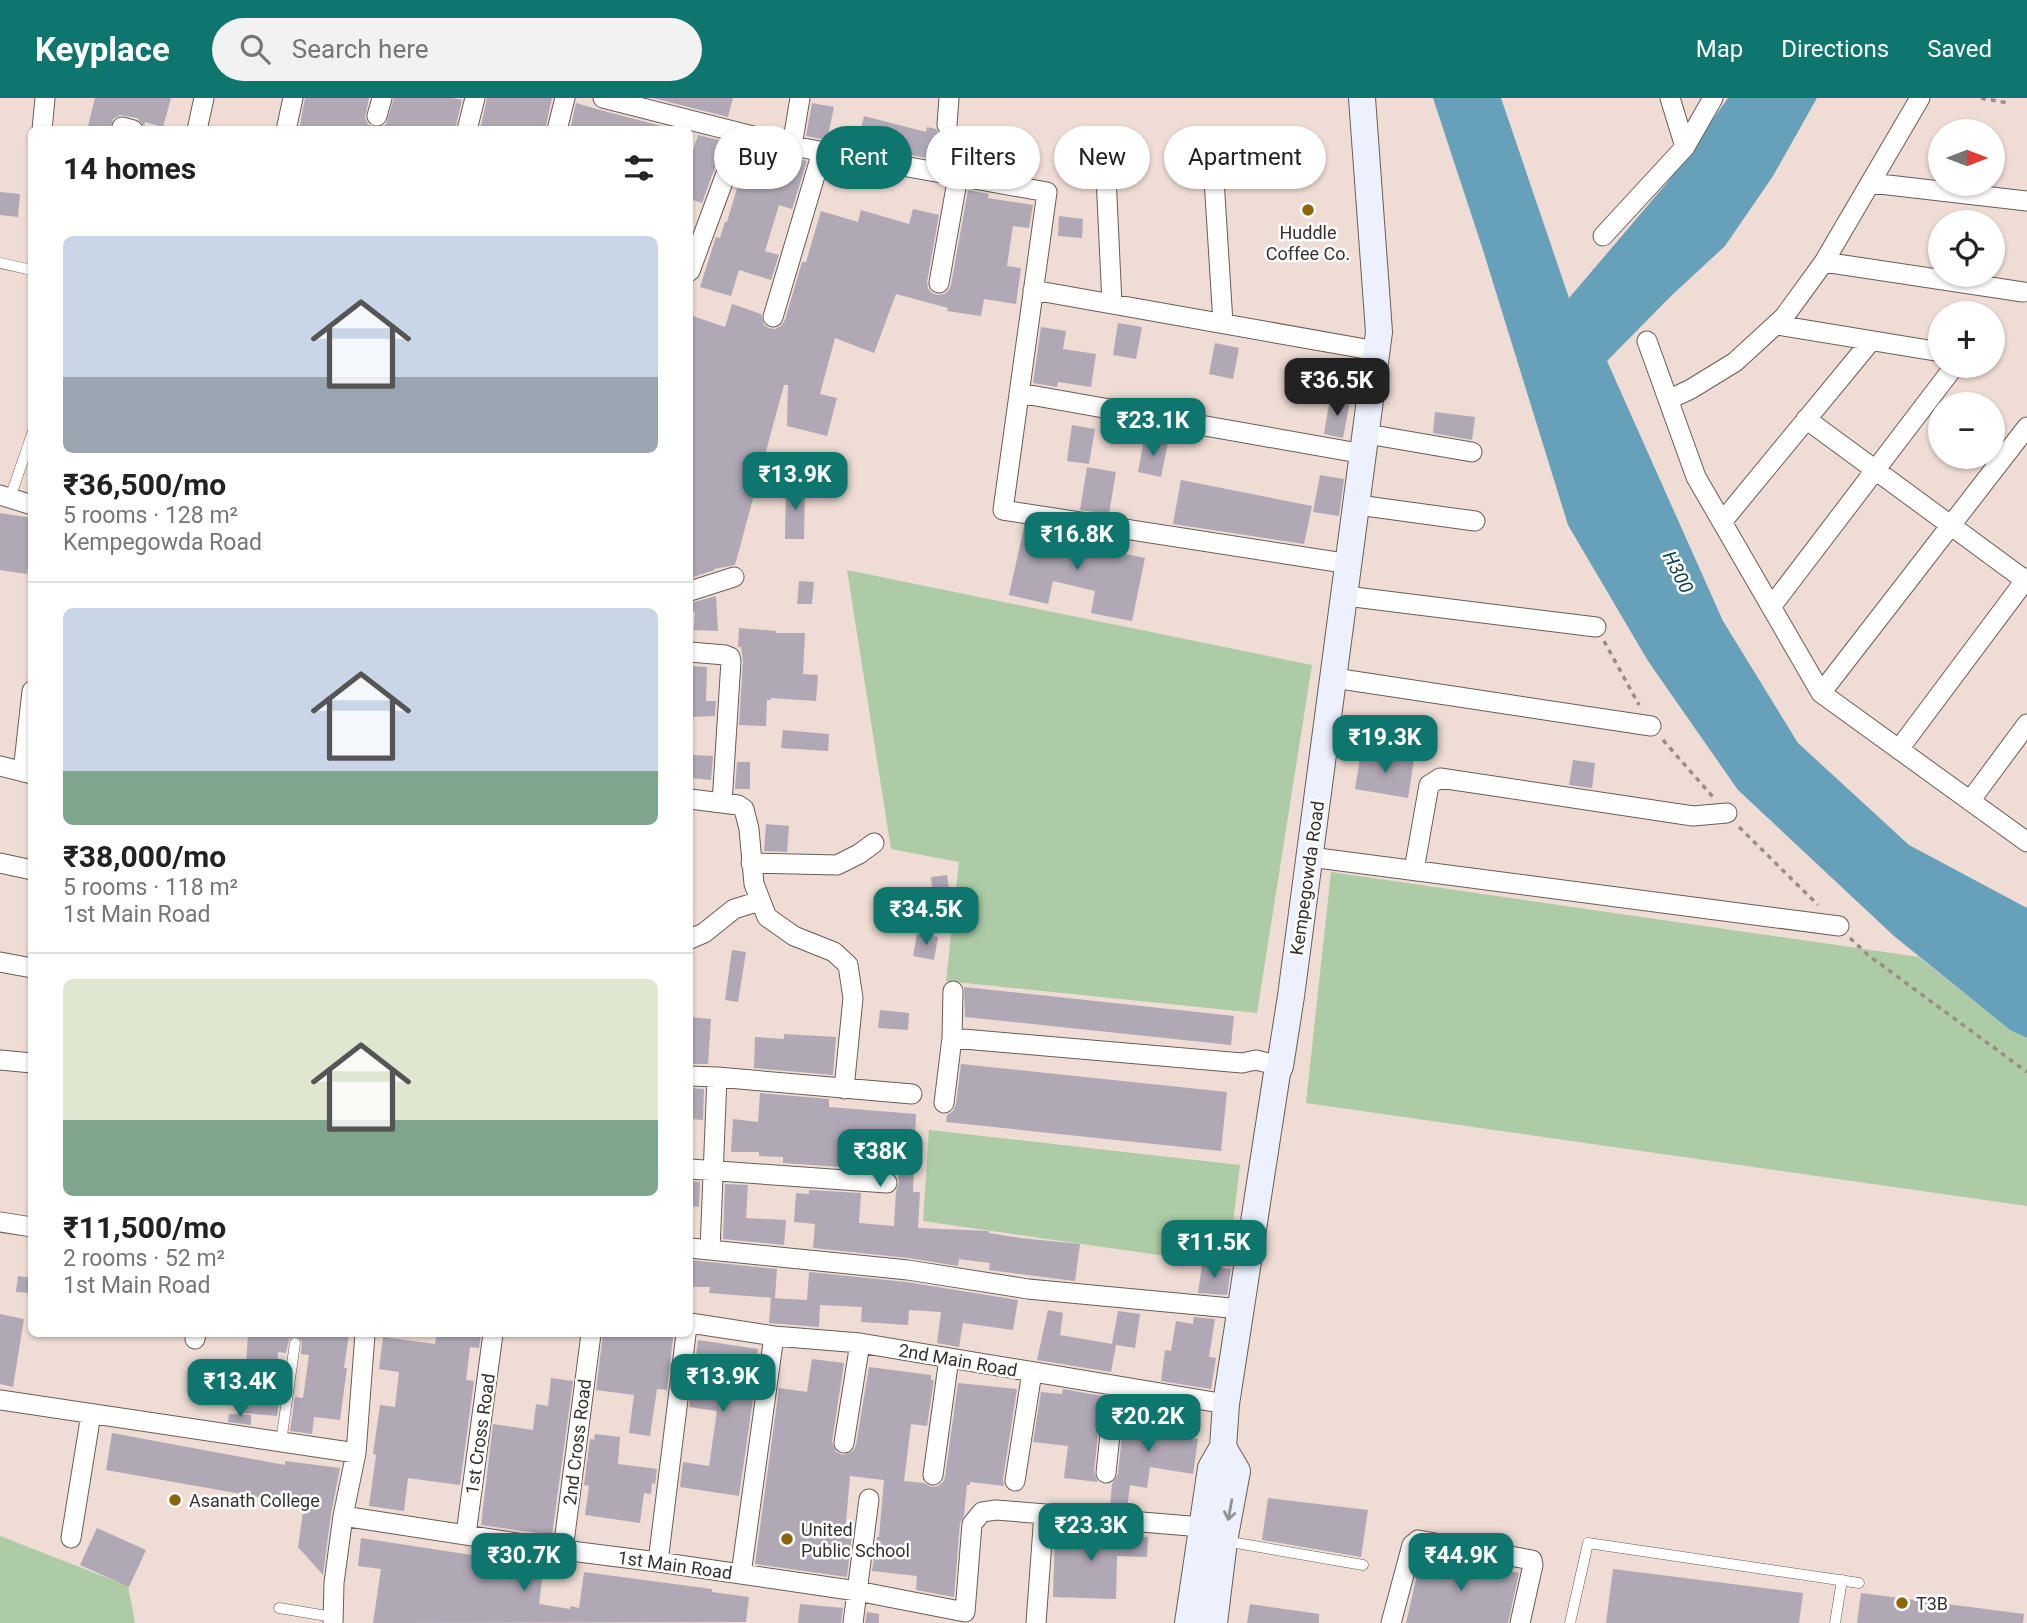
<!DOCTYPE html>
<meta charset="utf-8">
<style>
body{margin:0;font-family:Roboto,sans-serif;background:#f2f2f2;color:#222;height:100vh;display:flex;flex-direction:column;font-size:26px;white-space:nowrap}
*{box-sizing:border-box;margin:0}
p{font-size:23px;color:#767676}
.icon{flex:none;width:38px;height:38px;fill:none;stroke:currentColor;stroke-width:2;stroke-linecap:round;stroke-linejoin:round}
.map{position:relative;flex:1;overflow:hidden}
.sheet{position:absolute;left:28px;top:28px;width:665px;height:1211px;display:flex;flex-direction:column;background:#fff;border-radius:10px;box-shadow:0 2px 5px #0004}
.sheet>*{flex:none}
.top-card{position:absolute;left:714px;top:28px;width:665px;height:63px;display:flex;gap:14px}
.needle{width:46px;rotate:90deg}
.tools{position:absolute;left:1928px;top:21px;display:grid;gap:14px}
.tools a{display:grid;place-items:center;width:77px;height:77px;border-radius:50%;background:#fff;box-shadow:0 2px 5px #0004;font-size:35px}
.price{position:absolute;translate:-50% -60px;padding:0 16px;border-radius:14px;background:#0f766e;color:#fff;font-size:23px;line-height:46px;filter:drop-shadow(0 2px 4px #0008)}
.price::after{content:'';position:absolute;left:50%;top:42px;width:21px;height:16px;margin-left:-10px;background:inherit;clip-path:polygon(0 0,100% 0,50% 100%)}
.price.on{background:#222;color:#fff}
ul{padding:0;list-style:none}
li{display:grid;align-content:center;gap:14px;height:371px;padding:0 35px}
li+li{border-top:2px solid #e0e0e0}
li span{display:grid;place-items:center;height:217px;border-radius:10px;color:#555}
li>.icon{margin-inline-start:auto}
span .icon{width:126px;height:126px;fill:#fffc;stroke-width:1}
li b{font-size:30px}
h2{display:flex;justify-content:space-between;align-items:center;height:84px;padding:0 35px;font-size:30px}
.chip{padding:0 24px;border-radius:32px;background:#fff;box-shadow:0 2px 5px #0004;font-size:24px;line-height:63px}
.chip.on{background:#0f766e;color:#fff}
header{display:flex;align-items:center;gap:42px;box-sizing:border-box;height:98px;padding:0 35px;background:#0f766e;color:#fff}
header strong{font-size:33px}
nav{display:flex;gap:38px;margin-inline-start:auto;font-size:24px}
.search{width:490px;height:63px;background:#f2f2f2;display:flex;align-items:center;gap:18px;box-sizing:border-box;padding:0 24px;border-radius:38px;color:#767676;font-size:26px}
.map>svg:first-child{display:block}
.green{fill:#adcca5}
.water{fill:#67a0b9}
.building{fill:#b0a8b5}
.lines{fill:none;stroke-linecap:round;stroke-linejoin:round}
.lane-casing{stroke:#6b5c56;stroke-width:11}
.street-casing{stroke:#6b5c56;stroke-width:21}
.secondary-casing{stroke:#6b5c56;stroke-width:28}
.path{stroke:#998d88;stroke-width:3.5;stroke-dasharray:5 5;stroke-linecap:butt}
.lane{stroke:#fff;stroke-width:10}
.street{stroke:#fff;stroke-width:19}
.secondary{stroke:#edf1fe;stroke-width:26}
.oneway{stroke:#929196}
.poi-dot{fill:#8f650c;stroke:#fff;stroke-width:2.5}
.labels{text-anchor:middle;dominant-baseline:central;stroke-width:5;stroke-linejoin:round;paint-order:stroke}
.poi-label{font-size:18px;fill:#37312e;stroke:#fff;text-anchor:start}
.street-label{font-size:18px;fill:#37312e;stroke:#fff}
.water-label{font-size:19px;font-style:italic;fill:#073c4e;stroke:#fff}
</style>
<header>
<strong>Keyplace</strong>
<div class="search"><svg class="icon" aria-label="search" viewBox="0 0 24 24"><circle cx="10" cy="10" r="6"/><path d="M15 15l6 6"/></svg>Search here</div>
<nav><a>Map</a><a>Directions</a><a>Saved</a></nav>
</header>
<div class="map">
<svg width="2027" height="1525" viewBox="0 0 2027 1525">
<rect width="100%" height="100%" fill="#eedcd5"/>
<!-- green -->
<path class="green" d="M847,472l465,95 -55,348 -311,-32 13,-119 -68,-13z
M1331,774l588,85 91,73 17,8v168l-721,-103z
M929,1032l311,35 -12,100 -305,-44z
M0,1438l128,50 7,37h-135z"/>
<!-- water -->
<path class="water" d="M1433,0h68l68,200 97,-114 62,-86h89l-44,78 -48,70 -55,51 -63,64 116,260 75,122 111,102 118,63v130l-17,-8 -116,-94 -156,-146 -90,-129 -80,-136 -86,-278z"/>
<!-- building -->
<path class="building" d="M95,0h76l-8,29 -18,-5 -1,4 -7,-8 -17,-3 -7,4 -3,11h-23z
M305,0h64l-4,20 3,6 6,4h7l5,-4 8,-26h58l10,2 -7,30h-156z
M487,0h65l-7,32h-65z
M653,0h80l-5,19z
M576,5l24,7 77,20h-107z
M812,5l22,4 -7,33 -21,-4z
M864,18l62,16 1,-5 9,2 4,6 5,2 10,-3 45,8 -6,28 -112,-20v-2l-24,-6z
M698,37l25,6 -5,18 -16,44 -12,-4v-39z
M749,50l58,13 -15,48 -13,-4 -14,46 14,4 -8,25 -32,-10 -8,26 -31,-9 16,-50 4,1 5,-16h2z
M1068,51l23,1 -1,33 -24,-1z
M968,92l21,4 -1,4 45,7 -4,23 -16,-2 -6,40 14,2 -5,36 -32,-5 -3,17 -34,-5 1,-3 -52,-14 -22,59 -39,-15 -15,56 17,4 -10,38 -40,-10 1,-41h-4l-49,180 -21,4 1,1 -25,8v-263l35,12 7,-23 29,10 3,11 5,3 6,1 6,-3 4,-6 17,-58h4l15,-51 37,11 3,-12 48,14 4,-15 26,6 -12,67 1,6 4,5 6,2 6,-1 5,-4 2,-5z
M0,94l20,2 -2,23 -18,-2z
M1059,118l24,3 -1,19 -24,-2z
M1118,225l24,4 -6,32 -23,-4z
M1041,229l25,4 -3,18 33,5 -5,33 -33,-5 -1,5 -24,-4z
M1215,245l24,5 -6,31 -24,-5z
M1330,300l20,3 -7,37 -19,-4z
M1435,314l40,5 -3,23 -39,-7z
M1072,327l23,4 -6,35 -22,-3z
M1144,341l24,4 -7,34 -23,-5z
M1087,369l29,5 -7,42 -29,-4z
M1320,377l24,4 -5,37 -26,-4z
M1181,382l131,26 -8,38 -131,-20z
M786,386h19l-1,55h-19z
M0,415l32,5v25l-5,31 -27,-4z
M1024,429l60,13 -1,5 62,13 -13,63 -41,-8 4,-22 -42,-10 -5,23 -39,-9z
M799,483l15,1 -2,22h-15z
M716,498l2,35 -24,-1 1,-18 -5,-2v-7z
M739,530l37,3v2h29l-2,41 15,1 -2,26 -45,-3v2h-4l-1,26 -27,-1 4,-64 -2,-14h-3z
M692,568l15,1 -1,34h10l-1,15 -25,1z
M783,632l46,4 -1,17 -47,-3z
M1361,654l53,8 -6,38 -53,-9z
M693,657l20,1 -2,24 -20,-2z
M1573,662l22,3 -3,25 -23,-3z
M737,664h13v27h-15z
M766,726l23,2 -2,26 -23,-1z
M947,777l3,21 -17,2 -2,-21z
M917,836l21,3 -4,23 -21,-4z
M732,852l14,2 -8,50 -13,-2z
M964,889l270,29 -3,29 -266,-28z
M880,912l29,3 -1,17 -30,-2z
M690,919l21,2 -3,45h-18z
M784,936l52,3 -3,38 -79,-7 1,-31 29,2z
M961,966l266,28 -6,59 -275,-29 1,-7 6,-4 3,-7z
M690,990l14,1 -1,31 -13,-1z
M760,995l69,6v8l87,7 -3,78h7l-2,36 71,3v2l31,5 60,6 -5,37 -86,-11 1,-7 -31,-4 -1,7 -49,-8 -96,-10 2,-24 -21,-2 2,-29 13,1v-4l52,3 -2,30 35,3 2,-35 3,-8 -1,-10 -7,-1 1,-10 -51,-3v8l-58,-4v-6l-24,-1v-4h-28l2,-33 25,3z
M690,1083l10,1 -1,25 -9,-1z
M725,1086l23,1 -2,33 40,2 -2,25 -61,-6z
M690,1162l87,9 -2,29 -66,-5 1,-6h-20z
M1202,1167l29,4 -4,26 -29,-2z
M809,1174l97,10 112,18 -5,30 -50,-7 -4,24 -22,-4 4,-31 -32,-2 -1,15 -47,-3 1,-15 -42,-2 -1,22 -50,-4 2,-25 36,2z
M18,1178l14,2 -2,15 -14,-1z
M1048,1212l15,3 -3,22 52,9 6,-33 22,3 -5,34 -19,-3 -5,27 -74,-12z
M0,1216l24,5 -11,68 -13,-3z
M1194,1219l21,2 -6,38 7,1 -5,31 -50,-8 4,-31 6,1 5,-30 17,3z
M248,1236h101l-5,34h3l-7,52 -26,-3 -2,17 -22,-3 5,-34 8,1 6,-43 -8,-1 1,-13 -7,-5 -6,3 -3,14 -8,-1 -3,44h5l-3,20 -34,-3z
M437,1236h44l-2,14 -9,-1 -4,33 8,1 -14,104 -52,-7 -4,33 -35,-5 7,-51 -3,-1 7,-49 15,2 4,-35 -20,-3 4,-32 52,7z
M603,1236h43l27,3 -6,53 -10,-1 -7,47 -21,-3 5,-38 -38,-5z
M698,1242l60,9 -5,35 2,1 -16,111 -59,-9 3,-25 26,4 8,-55 -28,-4z
M812,1261l32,4 -12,79 4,10 7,3 10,-4 3,-6 13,-78 62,8v5h3l-7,46 -16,-2 -7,57 20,2 7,4 7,-1 5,-4 2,-5 13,-94 59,6 -14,90 1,7 -34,-4v3h-3l-3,30 -4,8 -6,74 -38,-7 1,-14 -45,-5 5,-34h2l5,-57 -34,-4 -5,58h7l-5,43 -92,-13 24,-176 28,4z
M551,1280l22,3 -21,154 -71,-10 12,-101 40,6 3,-26 12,2z
M1063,1291l39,7 -8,76 4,10 -34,-4 4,-32 -35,-4 8,-50 21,2z
M1125,1309l34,5 -3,20 42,7 -5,35 -43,-7 -3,21 -17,-3 -3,24 -17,-2 2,-23 6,-10z
M229,1316l22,1v10l-23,-3z
M112,1335l173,32v-4l55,7 -9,46 -8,61 -25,-28 6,-42 -198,-35z
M595,1336l25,3 -2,27 39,5 -2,15 -3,-1 -1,11 -7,-1 -4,30 -55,-8 4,-29 -5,-1 6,-46 4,1z
M1268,1400l100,12 -7,47 -99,-17z
M97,1430l49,22 -17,37 -49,-22z
M1055,1434l42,1v3l51,1 -1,20 -30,-1 -1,43 -63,-2z
M361,1440l143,22 40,4 -5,40 31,5v-3l9,2 5,-36 128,17v3l37,5 -3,25 -373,1 8,-54 -23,-3z
M1422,1455l97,20 -11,50h-102z
M1613,1471l190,24 -4,30h-193z
M1861,1495l163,21 -1,9h-166z
M800,1506l43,4 -2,15h-43z
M1250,1506l69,10v9h-72z
M867,1514l12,2v9h-14z"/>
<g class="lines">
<!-- lane casing -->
<g class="lane-casing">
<path id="lane" d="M0,165l32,7
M10,400l22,-64
M281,1344l14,-99
M1225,1443l138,24
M279,1510l54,9
M1570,1525l18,-80 271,40
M1835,1525l7,-43"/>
</g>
<!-- street casing -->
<g class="street-casing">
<path id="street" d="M603,0l189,48 255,46 -44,318 347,54
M1670,0l15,49
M377,18l5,-18
M947,27l2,-27
M122,29l11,3
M42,32l3,-32
M197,32l7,-32
M286,32l7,-32
M467,32l8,-32
M557,32l8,-32
M792,48l8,-48
M1106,78l6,128
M1214,81l9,144
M1871,85l156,18
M1603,138l82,-89 28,-49
M1824,164l199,30
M690,173l51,-138
M939,185l19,-107
M1033,192l344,61
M773,219l49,-165
M1777,227l164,27
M1647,243l49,136 125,216 206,149
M1019,295l345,61
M1668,302l23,-11 44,-27 49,-45 40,-55 96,-164
M1806,321l219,161
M1367,336l105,18
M0,397l32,10
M1358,407l117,16
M1722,424l149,-181
M690,493l44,-14
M1346,498l250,31
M1771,509l182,-239
M690,554l35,3 5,2 1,4 -9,142
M1334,580l317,48
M1821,595l206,-266
M1899,651l128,-171
M0,668l32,8
M23,674l9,-81
M690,701l48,6 6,4 5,20 5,55 13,33 27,19 40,16 14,13 5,33 -9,91
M1970,703l57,-77
M1310,759l529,69
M0,765l32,7
M751,765l86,2 22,-11 15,-11
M1414,772l15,-85 11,-7 253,38 34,-3
M690,841l14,-6 30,-24 26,-8
M0,864l32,6
M953,893l-1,47 290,25 14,-3 24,6
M0,962l32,3
M690,978l27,1
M912,996l-195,-17 -7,173 198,20 120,19 213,20
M944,1005l8,-65
M690,1071l197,14
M0,1124l32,5
M690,1150l20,2
M690,1225l84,13 86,7 366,61
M195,1241l1,-5
M0,1302l356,53
M844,1345l16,-100
M1106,1375l9,-87
M933,1377l16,-117
M1015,1383l17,-109
M343,1418l220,34 95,12 199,29 108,21 7,-88 10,-12 14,-2 206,17
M466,1436l27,-200
M71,1440l20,-124
M563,1452l28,-216
M658,1464l28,-228
M741,1476l33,-238
M333,1525l1,-40 9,-67 13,-63 9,-119
M853,1525l16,-124
M1036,1525l8,-109
M1391,1525l21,-78 6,-5 114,20 1,5 -13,58"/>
</g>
<!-- secondary casing -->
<g class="secondary-casing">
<path id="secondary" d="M1188,1525l23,-155 12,-21 3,-43 51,-331 3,-7 11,-70 88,-664 -17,-234
M1214,1525l10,-82 13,-70 -14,-24"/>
</g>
<!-- path -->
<path class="path" d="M1981,0l27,5
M1604,543l35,64
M1663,642l50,57
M1739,729l79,78
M1850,840l18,17 159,117"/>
<!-- lane -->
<use href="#lane" class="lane"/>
<!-- street -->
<use href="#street" class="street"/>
<!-- secondary -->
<use href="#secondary" class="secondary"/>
</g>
<!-- one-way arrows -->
<defs><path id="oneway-shaft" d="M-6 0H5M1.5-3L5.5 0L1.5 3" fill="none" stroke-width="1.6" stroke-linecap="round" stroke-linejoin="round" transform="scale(1.75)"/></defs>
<use class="oneway" href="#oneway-shaft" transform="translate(1230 1412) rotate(100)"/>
<!-- markers -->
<g class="poi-dot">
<circle cx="1308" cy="112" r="7"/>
<circle cx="175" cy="1402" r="7"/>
<circle cx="787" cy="1441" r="7"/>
<circle cx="1902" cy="1505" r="7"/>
</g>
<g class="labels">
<!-- poi labels -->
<g class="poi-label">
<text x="1308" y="134" text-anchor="middle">Huddle<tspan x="1308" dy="21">Coffee Co.</tspan></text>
<text x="189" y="1402">Asanath College</text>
<text x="801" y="1431">United<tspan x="801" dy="21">Public School</tspan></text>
<text x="1916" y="1505">T3B</text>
</g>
<!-- street labels -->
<g class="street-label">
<text transform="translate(1307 780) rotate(-82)">Kempegowda Road</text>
<text transform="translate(958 1262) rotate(10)">2nd Main Road</text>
<text transform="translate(480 1336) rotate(-82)">1st Cross Road</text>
<text transform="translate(577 1344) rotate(-83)">2nd Cross Road</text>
<text transform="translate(675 1467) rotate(8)">1st Main Road</text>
</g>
<!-- water labels -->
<g class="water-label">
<text transform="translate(1678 474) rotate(63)">H300</text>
</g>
</g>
</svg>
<div class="tools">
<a><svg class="needle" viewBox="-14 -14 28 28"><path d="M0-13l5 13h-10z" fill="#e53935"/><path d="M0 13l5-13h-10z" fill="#767676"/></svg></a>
<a><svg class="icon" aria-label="locate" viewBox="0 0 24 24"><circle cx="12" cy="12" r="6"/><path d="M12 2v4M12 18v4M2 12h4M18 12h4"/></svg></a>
<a>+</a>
<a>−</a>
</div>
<b class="price on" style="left:1337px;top:320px">₹36.5K</b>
<b class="price" style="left:1153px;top:360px">₹23.1K</b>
<b class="price" style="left:795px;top:414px">₹13.9K</b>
<b class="price" style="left:1077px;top:474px">₹16.8K</b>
<b class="price" style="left:1385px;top:677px">₹19.3K</b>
<b class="price" style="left:926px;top:849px">₹34.5K</b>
<b class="price" style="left:880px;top:1091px">₹38K</b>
<b class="price" style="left:1214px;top:1182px">₹11.5K</b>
<b class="price" style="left:723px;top:1316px">₹13.9K</b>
<b class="price" style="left:240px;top:1321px">₹13.4K</b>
<b class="price" style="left:1148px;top:1356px">₹20.2K</b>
<b class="price" style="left:1091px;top:1465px">₹23.3K</b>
<b class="price" style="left:524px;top:1495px">₹30.7K</b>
<b class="price" style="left:1461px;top:1495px">₹44.9K</b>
<div class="top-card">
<a class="chip">Buy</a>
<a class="chip on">Rent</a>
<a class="chip">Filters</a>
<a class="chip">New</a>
<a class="chip">Apartment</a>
</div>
<section class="sheet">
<h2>14 homes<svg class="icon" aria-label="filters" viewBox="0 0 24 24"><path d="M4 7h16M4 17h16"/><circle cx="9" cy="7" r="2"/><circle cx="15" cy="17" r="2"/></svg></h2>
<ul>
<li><span style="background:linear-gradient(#c9d6e8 65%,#9aa5b1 0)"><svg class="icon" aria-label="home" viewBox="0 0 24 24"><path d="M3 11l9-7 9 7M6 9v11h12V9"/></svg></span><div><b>₹36,500/mo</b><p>5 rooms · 128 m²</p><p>Kempegowda Road</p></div></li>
<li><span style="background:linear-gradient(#c9d6e8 75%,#7fa58c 0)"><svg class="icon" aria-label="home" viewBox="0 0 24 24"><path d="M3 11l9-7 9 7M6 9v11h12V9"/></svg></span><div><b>₹38,000/mo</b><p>5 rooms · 118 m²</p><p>1st Main Road</p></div></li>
<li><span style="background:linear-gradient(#dfe7d0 65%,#7fa58c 0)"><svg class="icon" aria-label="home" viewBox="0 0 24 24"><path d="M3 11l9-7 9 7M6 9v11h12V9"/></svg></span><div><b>₹11,500/mo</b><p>2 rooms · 52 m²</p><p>1st Main Road</p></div></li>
</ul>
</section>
</div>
